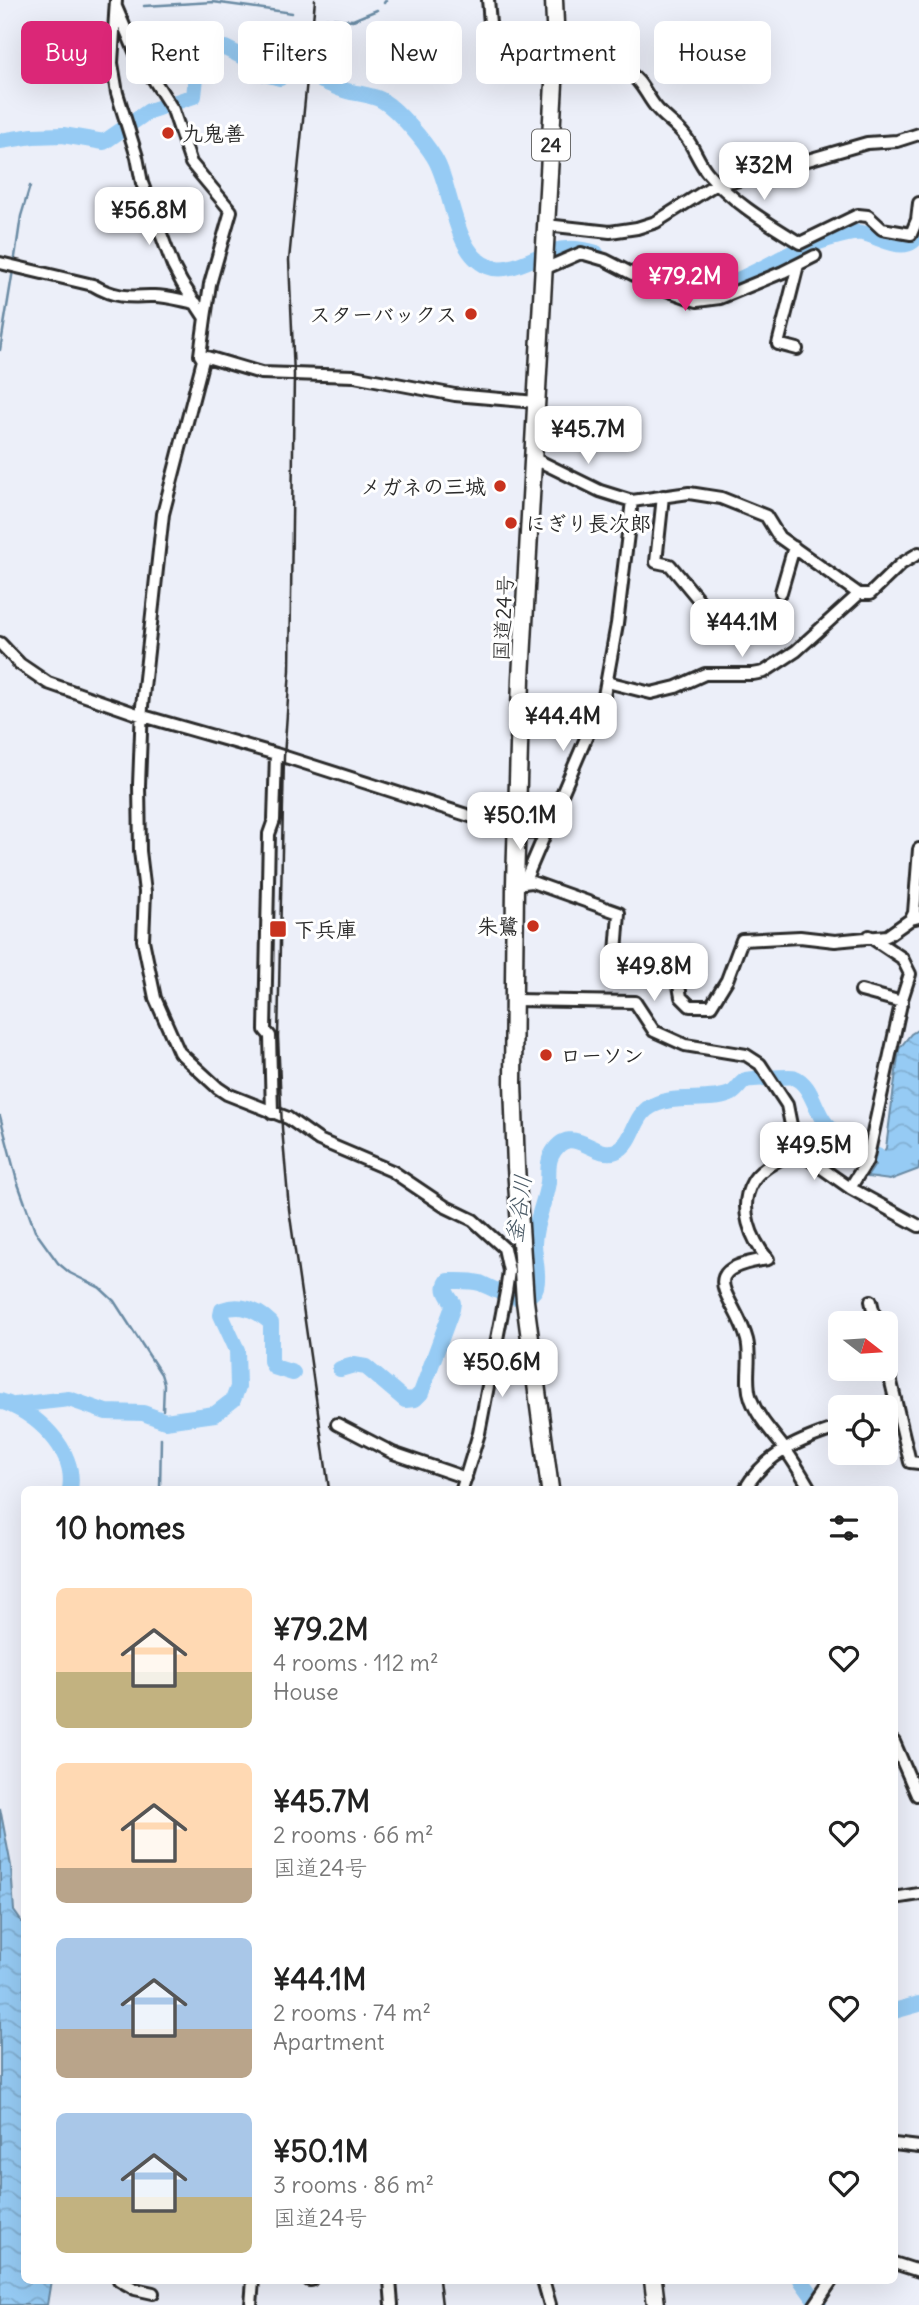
<!DOCTYPE html>
<meta charset="utf-8">
<style>
body{margin:0;font-family:Delius,"Klee One",sans-serif;background:#f2f2f2;color:#222;height:100vh;display:flex;flex-direction:column;font-size:26px;white-space:nowrap}
*{box-sizing:border-box;margin:0}
p{font-size:23px;color:#767676}
.icon{flex:none;width:38px;height:38px;fill:none;stroke:currentColor;stroke-width:2;stroke-linecap:round;stroke-linejoin:round}
.map{position:relative;flex:1;overflow:hidden}
.drawer{position:absolute;left:21px;top:1486px;width:877px;height:798px;display:flex;flex-direction:column;background:#fff;border-radius:10px;box-shadow:0 7px 28px #0002}
.drawer>*{flex:none}
.banner{position:absolute;left:21px;top:21px;width:878px;height:63px;display:flex;gap:14px}
.needle{width:46px;rotate:107deg}
.fabs{position:absolute;left:828px;top:1311px;display:grid;gap:14px}
.fabs a{display:grid;place-items:center;width:70px;height:70px;border-radius:10px;background:#fff;box-shadow:0 7px 28px #0002;font-size:35px}
.price{position:absolute;translate:-50% -60px;padding:0 16px;border-radius:14px;background:#fff;color:#222;font-size:23px;line-height:46px;filter:drop-shadow(0 2px 4px #0008)}
.price::after{content:'';position:absolute;left:50%;top:42px;width:21px;height:16px;margin-left:-10px;background:inherit;clip-path:polygon(0 0,100% 0,50% 100%)}
.price.selected{background:#db2777;color:#fff}
ul{padding:0;list-style:none}
li{display:flex;align-items:center;gap:21px;height:175px;padding:0 35px}
li span{display:grid;place-items:center;flex:none;width:196px;height:140px;border-radius:10px;color:#555}
li>.icon{margin-inline-start:auto}
span .icon{width:84px;height:84px;fill:#fffc;stroke-width:1}
li b{font-size:30px}
h2{display:flex;justify-content:space-between;align-items:center;height:84px;padding:0 35px;font-size:30px}
.pill{padding:0 24px;border-radius:10px;background:#fff;box-shadow:0 7px 28px #0002;font-size:24px;line-height:63px}
.pill.selected{background:#db2777;color:#fff}
.map>svg:first-child{display:block}
.water{fill:url(#water-waves);stroke:#6b8ba4;stroke-width:2}
.lines{fill:none;stroke-linecap:round;stroke-linejoin:round}
.stream{stroke:#6b8ba4;stroke-width:2.5}
.river{stroke:#96cbf4;stroke-width:16}
.minor-casing{stroke:#2b2b2b;stroke-width:16}
.highway-casing{stroke:#2b2b2b;stroke-width:21}
.minor{stroke:#fff;stroke-width:10}
.highway{stroke:#fff;stroke-width:16}
.rail{stroke:#2b2b2b;stroke-width:2.5}
.poi-dot{fill:#c8321e;stroke:#fff;stroke-width:2.5}
.labels{text-anchor:middle;dominant-baseline:central;stroke-width:6;stroke-linejoin:round;paint-order:stroke}
.shield{fill:#fff;stroke:#6b6b6b;stroke-width:2}
.shield-label{font-size:19px;font-weight:bold;fill:#2b2b2b}
.poi-label{font-size:21px;font-weight:bold;fill:#2b2b2b;stroke:#fff;text-anchor:start}
.street-label{font-size:21px;fill:#2b2b2b;stroke:#fff}
.water-label{font-size:23px;font-style:italic;fill:#4b5b67;stroke:#fff}
</style>
<div class="map">
<svg width="919" height="2305" viewBox="0 0 919 2305">
<defs>
<pattern id="water-waves" width="16" height="10" patternUnits="userSpaceOnUse" patternTransform="scale(1.75)"><rect width="16" height="10" fill="#96cbf4"/><path d="M0 5q4-4 8 0t8 0" fill="none" stroke="#81aed1"/></pattern>
</defs>
<rect width="100%" height="100%" fill="#eceff9"/>
<filter id="ink" filterUnits="userSpaceOnUse"><feTurbulence type="fractalNoise" baseFrequency=".0143" numOctaves="2"/><feDisplacementMap in="SourceGraphic" scale="14" xChannelSelector="R" yChannelSelector="G"/><feConvolveMatrix kernelMatrix="1 2 1 2 8 2 1 2 1" color-interpolation-filters="sRGB"/></filter>
<g filter="url(#ink)">
<!-- water -->
<path class="water" d="M919,1029v140l-29,11 -23,-3 19,-29 13,-99 12,-15z
M0,1808l11,58 3,45 10,14v355h27l-4,25h-47z"/>
<g class="lines">
<!-- stream -->
<path class="stream" d="M384,3l2,-3
M144,6l69,-4 79,11
M326,18l27,2 24,-10
M14,264l7,-48 9,-30
M0,350l13,-80
M0,1116l17,65 18,50 23,32 12,10 30,15 14,13 47,73 3,10 -1,26
M160,1489l1,-51"/>
<!-- river -->
<path class="river" d="M322,81c8,3 16,8 25,10 11,3 27,4 36,10 16,10 41,40 51,56 18,28 19,95 53,109 21,9 46,-9 66,-15 14,-4 30,-2 43,2
M0,141l33,-5 30,-1 41,7 45,-31 45,-15 3,-28 9,-13 9,-6 10,-1 18,9 15,15 22,6
M670,288c4,1 10,4 15,5 5,1 11,-1 16,-2 47,-8 81,-39 124,-51 11,-3 26,-9 37,-7 18,3 47,25 57,-1
M340,1369l14,-4 12,2 39,33 10,-1 6,-6 31,-84 1,-6c-5,-7 -11,-14 -5,-22 10,0 22,-1 32,2 13,5 41,24 54,8 7,-8 0,-36 0,-47 0,-20 11,-41 14,-62 1,-9 -1,-17 3,-26 19,-37 42,4 65,-5 17,-7 17,-31 31,-42 23,-17 59,-5 83,-15 6,-2 10,-11 16,-14 3,-1 44,-4 47,-3 19,7 21,33 33,47 16,19 46,29 68,40l25,-11
M0,1401c35,10 77,49 70,88
M15,1405l54,-6 37,13 37,1 22,8 50,-7 18,-14 5,-13 -1,-37 -16,-35 1,-5c19,-7 34,-1 49,13v38l3,6 19,6
M894,2011l25,-7
M801,2280l18,25"/>
<!-- minor casing -->
<g class="minor-casing">
<path id="minor" d="M116,0l-4,63 5,30 20,64 5,26 31,83 9,17 23,35 -5,37 3,5 -40,154 -21,192 -3,79 1,66 5,41 -2,48 12,58 24,54 39,36 9,6 61,24 31,22 73,31 52,35 29,14 31,28 5,23 -3,21 -27,141 -17,56
M488,0c2,14 1,54 15,59 28,11 36,-11 55,-11 16,0 57,16 71,25 12,7 17,22 26,33 8,11 21,18 30,30 9,11 13,25 22,36 25,30 59,50 93,71l58,-28 10,1 14,13 29,5 6,-14 2,-17
M116,7l24,56 14,17 19,30 18,53 40,48 -21,73 -5,34
M546,225l64,7 27,-4 19,-6 63,-40 16,-1 132,-38 30,-2 22,-7
M0,263l93,22c22,13 35,12 59,11 14,-1 30,5 44,7
M544,269l37,-16 24,7 53,27 39,14 23,-3 63,-26 32,-16
M797,349l-19,-5 20,-79
M200,355l61,18 93,3 101,19 81,7
M533,458l67,33 32,10 57,-8 32,5 45,18 13,21 80,57h11l31,-30 18,-11
M663,496l-7,66 14,3 48,58
M781,592l13,-45
M0,643l20,21 28,19 95,33 133,38 247,79 22,-1
M607,682l44,11 25,-6 29,-13h48l11,-2 32,-21 63,-57
M524,883l80,-187 13,-72 15,-123
M515,884l17,-2 87,31 -3,40 28,6 25,2 7,7 5,29 9,9h21l16,-26 15,-40 58,-3 35,4 52,-5 24,-17 8,-2
M911,919l3,-6 5,-64
M861,991l41,11
M514,1000l121,2 19,29 31,14 61,10 14,9 27,41 9,45 54,38 69,38
M272,1113l-2,-77 -5,-6 4,-196 5,-14 2,-66
M796,1150c-14,9 -37,18 -44,33 -14,24 -1,57 16,76 -79,11 -32,37 -21,81 5,20 -3,40 4,59 7,19 21,33 33,49 10,13 18,27 26,41
M850,1188l17,-27 35,-162 8,-25 -8,-16 -33,-22
M871,1301l5,22
M886,1361l24,101 9,1
M337,1424l56,29 73,25
M745,1489c21,-36 57,-50 95,-62
M894,1742l23,53 2,-1
M894,1898l25,-4
M894,2144l25,3
M894,2263l25,8
M119,2280l16,9 18,4
M309,2280h2
M390,2280l2,25
M543,2280l7,25
M251,2305l2,-25
M815,2305l17,-25"/>
</g>
<!-- highway casing -->
<g class="highway-casing">
<path id="highway" d="M550,1489l-25,-188 -9,-134 -3,-84 2,-199 6,-206 35,-631 -2,-47
M653,2280l3,25"/>
</g>
<!-- minor -->
<use href="#minor" class="minor"/>
<!-- highway -->
<use href="#highway" class="highway"/>
<!-- rail -->
<path class="rail" d="M315,0l-26,260 5,115 -4,295 -6,87 -6,280 4,91 7,81 40,280
M439,2280l3,25"/>
</g>
</g>
<!-- markers -->
<g class="poi-dot">
<circle cx="168" cy="133" r="7"/>
<circle cx="471" cy="314" r="7"/>
<circle cx="500" cy="486" r="7"/>
<circle cx="511" cy="523" r="7"/>
<circle cx="533" cy="926" r="7"/>
<rect x="269" y="920" width="18" height="18" rx="3.5"/>
<circle cx="546" cy="1055" r="7"/>
</g>
<g class="labels">
<!-- shield labels -->
<rect class="shield" x="532" y="129.5" width="38" height="31" rx="5"/>
<g class="shield-label">
<text x="551" y="145">24</text>
</g>
<!-- poi labels -->
<g class="poi-label">
<text x="182" y="133">九鬼善</text>
<text x="457" y="314" text-anchor="end">スターバックス</text>
<text x="486" y="486" text-anchor="end">メガネの三城</text>
<text x="525" y="523">にぎり長次郎</text>
<text x="519" y="926" text-anchor="end">朱鷺</text>
<text x="294" y="929">下兵庫</text>
<text x="560" y="1055">ローソン</text>
</g>
<!-- street labels -->
<g class="street-label">
<text transform="translate(503 618) rotate(-87)">国道24号</text>
</g>
<!-- water labels -->
<g class="water-label">
<text transform="translate(518 1209) rotate(-82)">釜谷川</text>
</g>
</g>
</svg>
<div class="fabs">
<a><svg class="needle" viewBox="-14 -14 28 28"><path d="M0-13l5 13h-10z" fill="#e53935"/><path d="M0 13l5-13h-10z" fill="#767676"/></svg></a>
<a><svg class="icon" aria-label="locate" viewBox="0 0 24 24"><circle cx="12" cy="12" r="6"/><path d="M12 2v4M12 18v4M2 12h4M18 12h4"/></svg></a>
</div>
<b class="price" style="left:764px;top:202px">¥32M</b>
<b class="price" style="left:149px;top:247px">¥56.8M</b>
<b class="price selected" style="left:685px;top:313px">¥79.2M</b>
<b class="price" style="left:588px;top:466px">¥45.7M</b>
<b class="price" style="left:742px;top:659px">¥44.1M</b>
<b class="price" style="left:563px;top:753px">¥44.4M</b>
<b class="price" style="left:520px;top:852px">¥50.1M</b>
<b class="price" style="left:654px;top:1003px">¥49.8M</b>
<b class="price" style="left:814px;top:1182px">¥49.5M</b>
<b class="price" style="left:502px;top:1399px">¥50.6M</b>
<div class="banner">
<a class="pill selected">Buy</a>
<a class="pill">Rent</a>
<a class="pill">Filters</a>
<a class="pill">New</a>
<a class="pill">Apartment</a>
<a class="pill">House</a>
</div>
<section class="drawer">
<h2>10 homes<svg class="icon" aria-label="filters" viewBox="0 0 24 24"><path d="M4 7h16M4 17h16"/><circle cx="9" cy="7" r="2"/><circle cx="15" cy="17" r="2"/></svg></h2>
<ul>
<li><span style="background:linear-gradient(#ffd9b3 60%,#c2b280 0)"><svg class="icon" aria-label="home" viewBox="0 0 24 24"><path d="M3 11l9-7 9 7M6 9v11h12V9"/></svg></span><div><b>¥79.2M</b><p>4 rooms · 112 m²</p><p>House</p></div><svg class="icon" aria-label="heart" viewBox="0 0 24 24"><path d="M12 20l-8-8c-3-5 5-10 8-4 3-6 11-1 8 4z"/></svg></li>
<li><span style="background:linear-gradient(#ffd9b3 75%,#b9a48a 0)"><svg class="icon" aria-label="home" viewBox="0 0 24 24"><path d="M3 11l9-7 9 7M6 9v11h12V9"/></svg></span><div><b>¥45.7M</b><p>2 rooms · 66 m²</p><p>国道24号</p></div><svg class="icon" aria-label="heart" viewBox="0 0 24 24"><path d="M12 20l-8-8c-3-5 5-10 8-4 3-6 11-1 8 4z"/></svg></li>
<li><span style="background:linear-gradient(#a9c7e8 65%,#b9a48a 0)"><svg class="icon" aria-label="home" viewBox="0 0 24 24"><path d="M3 11l9-7 9 7M6 9v11h12V9"/></svg></span><div><b>¥44.1M</b><p>2 rooms · 74 m²</p><p>Apartment</p></div><svg class="icon" aria-label="heart" viewBox="0 0 24 24"><path d="M12 20l-8-8c-3-5 5-10 8-4 3-6 11-1 8 4z"/></svg></li>
<li><span style="background:linear-gradient(#a9c7e8 60%,#c2b280 0)"><svg class="icon" aria-label="home" viewBox="0 0 24 24"><path d="M3 11l9-7 9 7M6 9v11h12V9"/></svg></span><div><b>¥50.1M</b><p>3 rooms · 86 m²</p><p>国道24号</p></div><svg class="icon" aria-label="heart" viewBox="0 0 24 24"><path d="M12 20l-8-8c-3-5 5-10 8-4 3-6 11-1 8 4z"/></svg></li>
</ul>
</section>
</div>
